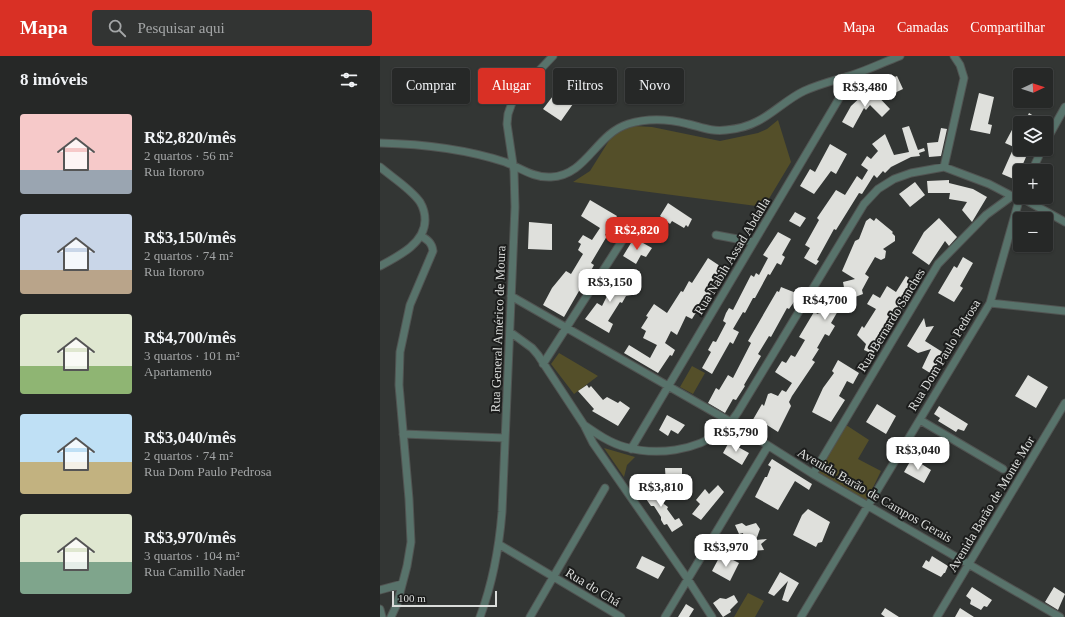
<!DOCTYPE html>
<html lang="pt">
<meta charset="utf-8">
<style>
body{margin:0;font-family:"Times New Roman",serif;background:#323433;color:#f1f3f6;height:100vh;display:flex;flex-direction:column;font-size:15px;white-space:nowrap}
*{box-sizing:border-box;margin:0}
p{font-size:13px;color:#a4a6a7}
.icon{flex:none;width:22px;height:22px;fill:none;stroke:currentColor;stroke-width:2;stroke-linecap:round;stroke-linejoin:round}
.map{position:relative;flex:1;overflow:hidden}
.panel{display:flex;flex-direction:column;background:#262827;width:380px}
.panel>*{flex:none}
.top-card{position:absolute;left:12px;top:12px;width:380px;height:36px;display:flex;gap:8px}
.needle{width:26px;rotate:86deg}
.controls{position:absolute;left:633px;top:12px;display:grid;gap:8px}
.controls a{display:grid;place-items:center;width:40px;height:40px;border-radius:4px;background:#262827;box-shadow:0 1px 3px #0004,0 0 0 1px #424444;font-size:20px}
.scale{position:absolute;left:12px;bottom:10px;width:105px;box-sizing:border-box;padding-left:4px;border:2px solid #dbdddb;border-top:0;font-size:11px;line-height:14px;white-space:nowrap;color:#dbdddb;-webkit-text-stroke:3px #1c1d1c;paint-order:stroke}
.price{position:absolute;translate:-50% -34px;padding:0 9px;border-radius:8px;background:#fff;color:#222;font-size:13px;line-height:26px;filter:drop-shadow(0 1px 2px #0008)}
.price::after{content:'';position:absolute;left:50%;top:24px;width:12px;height:9px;margin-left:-6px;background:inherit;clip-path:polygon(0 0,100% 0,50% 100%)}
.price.on{background:#d93025;color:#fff}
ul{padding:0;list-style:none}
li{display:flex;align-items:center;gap:12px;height:100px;padding:0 20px}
li span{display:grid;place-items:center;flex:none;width:112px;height:80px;border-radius:4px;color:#555}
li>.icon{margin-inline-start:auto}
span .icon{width:48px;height:48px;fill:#fffc;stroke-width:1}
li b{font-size:17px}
h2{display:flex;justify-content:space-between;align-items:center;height:48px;padding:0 20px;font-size:17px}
.pill{padding:0 14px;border-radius:4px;background:#262827;box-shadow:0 1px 3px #0004,0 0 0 1px #424444;font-size:14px;line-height:36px}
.pill.on{background:#d93025;color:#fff}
header{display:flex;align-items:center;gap:24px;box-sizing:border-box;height:56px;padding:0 20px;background:#d93025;color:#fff}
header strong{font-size:19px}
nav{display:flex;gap:22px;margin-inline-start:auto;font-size:14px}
.search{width:280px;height:36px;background:#323433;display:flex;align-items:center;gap:10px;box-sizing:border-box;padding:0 14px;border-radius:4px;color:#a4a6a7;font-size:15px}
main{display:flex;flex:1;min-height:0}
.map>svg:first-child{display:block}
.green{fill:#544f29}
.building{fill:#dfe0dc}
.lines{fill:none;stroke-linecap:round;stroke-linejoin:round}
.minor-casing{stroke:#515452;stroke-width:9}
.minor{stroke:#58736b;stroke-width:7}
.labels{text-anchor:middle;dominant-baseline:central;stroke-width:4;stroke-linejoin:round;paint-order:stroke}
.street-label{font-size:13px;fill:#dbdddb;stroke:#1c1d1c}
</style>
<header>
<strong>Mapa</strong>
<div class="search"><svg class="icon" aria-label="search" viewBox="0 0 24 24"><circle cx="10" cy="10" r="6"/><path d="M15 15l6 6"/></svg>Pesquisar aqui</div>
<nav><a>Mapa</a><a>Camadas</a><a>Compartilhar</a></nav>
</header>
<main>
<section class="panel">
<h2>8 imóveis<svg class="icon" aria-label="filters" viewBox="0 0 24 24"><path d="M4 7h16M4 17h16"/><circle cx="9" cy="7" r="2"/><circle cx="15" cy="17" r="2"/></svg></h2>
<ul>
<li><span style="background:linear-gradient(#f6c9c9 70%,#9aa5b1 0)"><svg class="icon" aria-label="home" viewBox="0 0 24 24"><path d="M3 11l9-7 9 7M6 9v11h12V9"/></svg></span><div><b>R$2,820/mês</b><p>2 quartos · 56 m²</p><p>Rua Itororo</p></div></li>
<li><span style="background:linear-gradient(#c9d6e8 70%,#b9a48a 0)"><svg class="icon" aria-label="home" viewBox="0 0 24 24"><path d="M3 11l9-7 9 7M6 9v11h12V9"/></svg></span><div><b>R$3,150/mês</b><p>2 quartos · 74 m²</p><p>Rua Itororo</p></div></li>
<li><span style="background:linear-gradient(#dfe7d0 65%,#8fb573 0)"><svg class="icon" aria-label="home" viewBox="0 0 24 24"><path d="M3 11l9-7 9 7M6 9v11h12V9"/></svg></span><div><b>R$4,700/mês</b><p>3 quartos · 101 m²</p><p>Apartamento</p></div></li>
<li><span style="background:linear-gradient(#bfe0f5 60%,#c2b280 0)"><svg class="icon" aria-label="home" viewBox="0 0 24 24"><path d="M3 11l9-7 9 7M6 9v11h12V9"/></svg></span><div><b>R$3,040/mês</b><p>2 quartos · 74 m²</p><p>Rua Dom Paulo Pedrosa</p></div></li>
<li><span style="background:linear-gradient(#dfe7d0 60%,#7fa58c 0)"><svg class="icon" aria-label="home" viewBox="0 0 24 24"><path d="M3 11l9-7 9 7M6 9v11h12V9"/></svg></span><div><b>R$3,970/mês</b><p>3 quartos · 104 m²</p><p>Rua Camillo Nader</p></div></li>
</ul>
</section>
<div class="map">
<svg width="685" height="561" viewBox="0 0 685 561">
<rect width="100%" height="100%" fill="#333634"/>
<!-- green -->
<path class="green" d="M398,64l13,42 -27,45 -191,-25 17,-11 25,-40 19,-5 18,1 68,14 38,-8 9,-4z
M179,297l39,23 -24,18 -23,-30z
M312,310l13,7 -12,21 -13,-7z
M463,367l26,17 -11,19 23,12 -16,33 -52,-30z
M224,392l31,9 -8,8 -3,12z
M368,537l16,8 -9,16h-21z"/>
<!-- building -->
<path class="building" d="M517,20l6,13 -17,8 -6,-13z
M492,34l18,19 -8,8 -12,-12 -4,5 -2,-2 -11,20 -11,-6 9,-16 14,-13 2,2z
M176,36l17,12 -12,17 -18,-12z
M599,37l15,4 -6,27 4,1 -2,9 -20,-4z
M649,57l16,10h-21z
M529,70l9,24 6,-2 1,3 -6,2 1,3 -9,1 -20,10 -6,6 -2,-2 -6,7 -3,-3 -12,19 -3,-1 -23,37 -2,-1 -17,31 2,1 -3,4 -12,-7 6,-10 -5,-3 14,-25 -2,-2 19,-28 9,5 12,-19 5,4 6,-10 -7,-5 6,-9 4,3 7,-8 -6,-7 13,-10 9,21 15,-3 -7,-24z
M561,72l6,1 -6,27 -12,1 -2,-14 11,-1z
M633,72l7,3v18h2l-2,6 6,2 -10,23 -14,-6 12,-27 -9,-4z
M450,88l17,10 -11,20 -5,-3 -17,23 -14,-8 10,-17 5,3z
M569,124v3l24,6 14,8 -15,25 -10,-12 5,-8 -18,-3 1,-6h-22l-1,-12z
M535,126l10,13 -15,12 -11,-13z
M210,144l27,16 -12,19 2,1 -16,27 3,2 -9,17 3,2 -5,9 -4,-2 -15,26 -21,-12 9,-17 14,-17 5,3 12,-20 -5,-4 3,-6 -3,-2 5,-7 9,5 8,-12 -19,-12z
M288,147l24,16 -4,8 -2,-2 -2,3 -12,-7 -2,3 -10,-8z
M415,156l11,6 -6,9 -11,-6z
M490,162l4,3 2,-3 17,14 -1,1 3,3v5l-12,8 3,2 -1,7 -4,2 -6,-3 -10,17 4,3 -7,13 1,4 -8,3 -3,-2 -6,11 -4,-2 -11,19 4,3 -6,10 -4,-2 -8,14 2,1 -7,11 3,2 -23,34 -3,6 2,4 -13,26 -11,-7 -4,6 -12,-8 11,-19 2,2 4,-12 3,-1 7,3 4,-6 4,2 6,-9 -17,-11 7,-11 4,2 5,-8 4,2 10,-17 -6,-3 15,-25 4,2 18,-26 9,5 -2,-11 12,-3 -13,-8 13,-30 4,-2 7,-18z
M559,162l18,19 -8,9 -4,-5 -16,24 -17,-12 12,-21z
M149,166l23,2v26l-24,-1z
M398,176l13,7 -9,16 3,2 -4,8 -4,-2 -7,12 -2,-1 -13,24h-2l-8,15 -2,-1 -10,17 6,3 -6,12 -3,-2 -18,32 -10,-6 9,-16 -3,-2 5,-9 3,1 10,-19 -3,-2 3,-8 3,-5 4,2 18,-35 3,2 2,-4 3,2 9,-17 -5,-3z
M254,182l18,10 -6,9 -5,-2 -5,9 -13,-8z
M634,189h24l-2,8 -23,-6z
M583,201l10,6 -13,23 3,2 -9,14 -16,-9 16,-27 3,2z
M328,202l18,12 -21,33 -2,-2 -11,18 -6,-3 -9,19 -6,-4 -6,12 10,7 -3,6 -2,-1 -12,18 -34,-20 5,-8 21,13 7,-13 -14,-7 3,-7 -5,-3 7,-11 -2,-1 8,-12 13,9 14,-22 2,1 6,-11 3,2z
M233,219l17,10 2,10 -6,1 -4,7 -2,-1 -12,19 5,3 -4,9 -24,-14 12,-16 5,3 5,-10 -2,-10z
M526,220l11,7 -15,26 -4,-3 -6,15 -19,33 -9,-4 2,-6 -9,-9 5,-9 2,2 12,-19 -9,-5 6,-10 7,4 7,-12 9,6z
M401,231l15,6v6l-7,10 -2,-1 -16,29 -2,-1 -11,18 3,2 -17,29 1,1 -9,14 -3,-1 -8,14 -17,-10 8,-15 3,2 9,-15 5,3 18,-35 -3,-2 29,-50 2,1z
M544,262l2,9 8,-1 -9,15 19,12 -8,13 3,2 -4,8 -13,-8 9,-19 -13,4 -11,-7z
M458,304l21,13 -6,11 -6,-3 -8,15 6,4 -14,22 -19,-10 11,-24 11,-15 -2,-2z
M648,319l20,12 -12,21 -21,-12z
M207,329l2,3 2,-2 12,14 4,-3 11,6 2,-2 10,7 -12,18 -26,-15 2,-2 -16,-18z
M497,348l19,12 -10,18 -20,-12z
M559,350l29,18 -4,7 -6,-2 -2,3 -18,-11 2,-3 -6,-4z
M287,359l18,10 -7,9 -7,-4 -3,6 -9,-6z
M349,386l20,11 -7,12 -19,-12z
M532,402l19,12 -7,13 -20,-11z
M392,403l40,25 -3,6 -14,-9 -17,29 -23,-13 10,-20h2l4,-10 -3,-2z
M285,412h17v15l-16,1z
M274,426l5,8 -2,1 7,13 4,3 -1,2 8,11 4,-2 4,7 -11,7 -5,-8 -3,1 -3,-5v-3l-7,-11h-3l-7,-10 3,-2 -3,-4z
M338,429l6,7 -23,28 -9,-6 8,-10 -4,-4 9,-11 4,5z
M428,453l22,13 -8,20 -4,1 -2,4 -23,-12 9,-20z
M362,467l4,3 10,-3 4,6 -4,11 11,-1 -6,5 3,6 -11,1 -2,5 -7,2 -1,-10 3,-1 -3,-14 -4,1 -4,-9z
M341,498l8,6 2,-1 8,4 -9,18 -18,-10z
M262,500l23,11 -7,12 -22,-11z
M552,500l16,10 -3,7h-1l-3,4 -19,-10 4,-7 3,2z
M400,516l19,11 -11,19 -6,-2 6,-19 -14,15 -6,-3z
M592,531l20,13 -5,7 -3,-1 -3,4 -11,-6 1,-4 -5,-4z
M674,531l11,7 -7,16 -13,-8z
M354,539l4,7 -8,8 1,2 -8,5 -10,-14 7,-5 6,1z
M306,548l8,5 -5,8h-11z
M505,552l14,9h-14l-4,-3z
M580,552l14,9h-19z"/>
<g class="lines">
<!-- minor casing -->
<g class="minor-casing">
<path id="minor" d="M666,85l19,-34
M0,87c42,1 85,6 125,19 16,6 28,16 46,15 35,-1 45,-43 77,-53 19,-6 41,-5 60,0 13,3 24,8 38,6 11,-1 23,-4 32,-9 16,-8 29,-22 46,-30 15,-7 32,-11 48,-16 16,-5 32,-13 48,-19
M0,111c13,11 31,22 40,35 3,5 5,12 5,18 0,23 -26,36 -45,46
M564,111l20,-89 -4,-13 -6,-9
M652,115l10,-22
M336,179l37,7
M131,240l220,126 82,52 247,143
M610,247l75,8
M130,276l22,16 6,7 46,70 9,18 94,135 25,39
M163,308l88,-137
M540,364l83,49
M204,369c13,9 26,18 41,22 32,9 70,4 97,-16 7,-5 11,-12 16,-19l126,-208 14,-15 16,-10 17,-6 33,-6 45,17 23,12 8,1 45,25
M23,378l102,4
M251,393l222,-374
M433,418l125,-210 48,-49 26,-19
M120,489l121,72
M0,534l22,-6
M0,553l2,8
M11,561l6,-13 10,-38 4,-24 -2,-43 -10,-114 1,-33 10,-47 23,-54c-1,-8 -5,-11 -12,-15
M100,561c13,-35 19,-68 22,-105l13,-305 -1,-36 -7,-47 1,-10 6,-17 39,-41
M150,561l75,-129
M285,561l103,-171
M421,561l189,-314 30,-106
M557,561l128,-214"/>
</g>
<!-- minor -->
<use href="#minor" class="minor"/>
</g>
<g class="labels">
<!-- street labels -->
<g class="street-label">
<text transform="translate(352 200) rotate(-59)">Rua Nabih Assad Abdalla</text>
<text transform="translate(511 264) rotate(-59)">Rua Bernardo Sanches</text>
<text transform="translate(118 273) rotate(-88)">Rua General Américo de Moura</text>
<text transform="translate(564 299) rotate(-59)">Rua Dom Paulo Pedrosa</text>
<text transform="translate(495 439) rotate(30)">Avenida Barão de Campos Gerais</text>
<text transform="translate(611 448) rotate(-59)">Avenida Barão de Monte Mor</text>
<text transform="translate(213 531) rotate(31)">Rua do Chá</text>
</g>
</g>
</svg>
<div class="controls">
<a><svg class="needle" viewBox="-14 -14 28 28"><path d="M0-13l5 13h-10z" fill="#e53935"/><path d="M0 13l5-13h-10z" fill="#a4a6a7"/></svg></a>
<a><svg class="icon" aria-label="layers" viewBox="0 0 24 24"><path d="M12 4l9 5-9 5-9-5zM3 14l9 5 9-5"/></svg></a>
<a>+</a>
<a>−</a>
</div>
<div class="scale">100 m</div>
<b class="price" style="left:485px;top:52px">R$3,480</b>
<b class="price on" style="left:257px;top:195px">R$2,820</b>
<b class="price" style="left:230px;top:247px">R$3,150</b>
<b class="price" style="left:445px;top:265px">R$4,700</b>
<b class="price" style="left:356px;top:397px">R$5,790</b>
<b class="price" style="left:538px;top:415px">R$3,040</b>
<b class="price" style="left:281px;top:452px">R$3,810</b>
<b class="price" style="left:346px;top:512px">R$3,970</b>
<div class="top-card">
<a class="pill">Comprar</a>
<a class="pill on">Alugar</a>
<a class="pill">Filtros</a>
<a class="pill">Novo</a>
</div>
</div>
</main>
